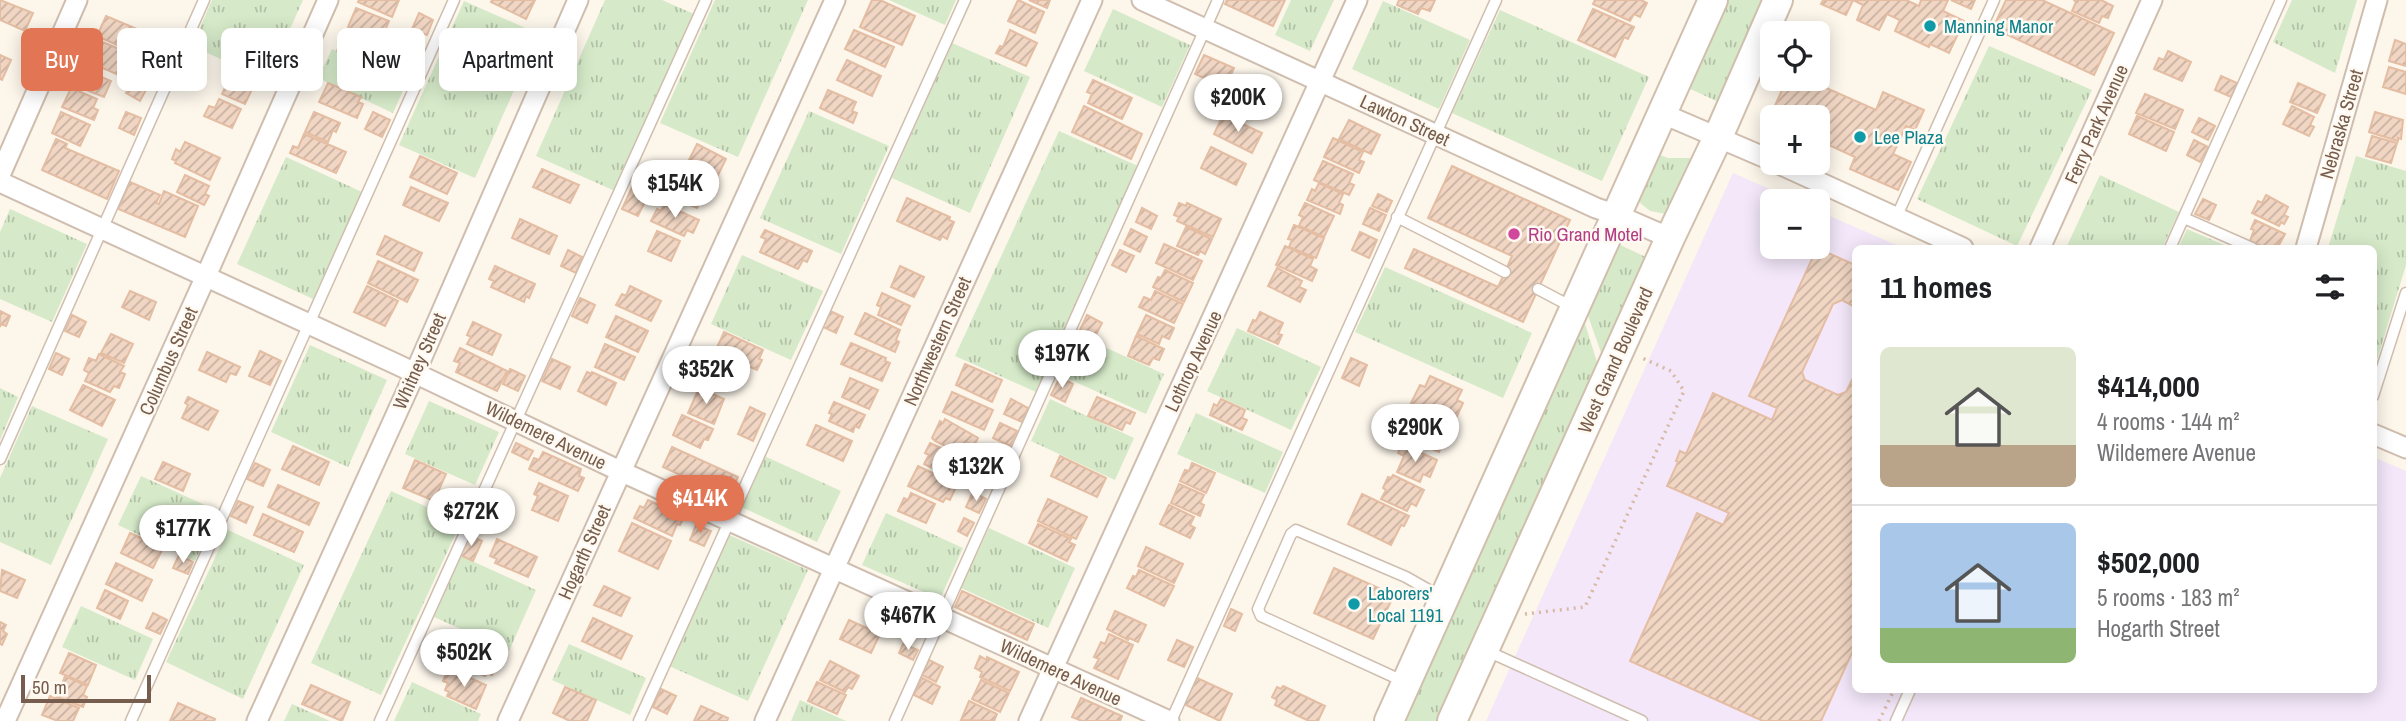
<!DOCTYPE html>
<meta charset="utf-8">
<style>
body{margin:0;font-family:"Archivo Narrow",sans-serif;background:#f6f6f6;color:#202124;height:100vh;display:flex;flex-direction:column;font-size:26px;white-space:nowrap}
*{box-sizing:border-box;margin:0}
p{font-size:23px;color:#757577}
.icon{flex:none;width:38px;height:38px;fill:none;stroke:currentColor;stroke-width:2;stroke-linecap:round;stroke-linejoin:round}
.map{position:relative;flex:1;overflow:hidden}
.details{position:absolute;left:1852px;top:245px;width:525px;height:448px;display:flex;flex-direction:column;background:#fff;border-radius:10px;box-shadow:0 4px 18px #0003}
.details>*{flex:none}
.guide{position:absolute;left:21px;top:28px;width:665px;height:63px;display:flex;gap:14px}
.controls{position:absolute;left:1760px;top:21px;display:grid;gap:14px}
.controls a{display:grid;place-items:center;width:70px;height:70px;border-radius:10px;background:#fff;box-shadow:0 4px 18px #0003;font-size:35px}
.scale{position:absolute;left:21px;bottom:18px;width:130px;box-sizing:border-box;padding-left:7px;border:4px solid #775d4d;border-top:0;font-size:19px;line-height:24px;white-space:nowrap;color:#775d4d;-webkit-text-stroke:5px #fffaf1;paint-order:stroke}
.price{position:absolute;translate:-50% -60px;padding:0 16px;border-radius:24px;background:#fff;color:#222;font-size:23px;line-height:46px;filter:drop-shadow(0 2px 4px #0008)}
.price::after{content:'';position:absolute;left:50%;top:42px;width:21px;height:16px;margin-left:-10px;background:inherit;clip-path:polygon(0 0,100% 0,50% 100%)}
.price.active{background:#e27654;color:#fff}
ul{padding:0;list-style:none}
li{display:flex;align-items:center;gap:21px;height:175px;padding:0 28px}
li+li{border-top:2px solid #e0e0e0}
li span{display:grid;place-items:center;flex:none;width:196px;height:140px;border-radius:10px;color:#555}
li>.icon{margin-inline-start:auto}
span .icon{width:84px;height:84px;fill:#fffc;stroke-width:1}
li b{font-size:30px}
h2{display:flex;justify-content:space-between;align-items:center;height:84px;padding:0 28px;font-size:30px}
.pill{padding:0 24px;border-radius:10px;background:#fff;box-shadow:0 4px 18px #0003;font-size:24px;line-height:63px}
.pill.active{background:#e27654;color:#fff}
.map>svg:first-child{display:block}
.education{fill:#f3e7f9}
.grass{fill:url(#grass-tufts)}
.building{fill:url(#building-hatch);stroke:#e4bda3;stroke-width:2}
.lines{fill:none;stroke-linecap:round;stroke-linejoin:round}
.service-casing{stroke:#cfbeaf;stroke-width:13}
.minor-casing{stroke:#cfbeaf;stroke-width:23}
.secondary-casing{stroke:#d1bfae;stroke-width:32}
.path{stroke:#d7b9a5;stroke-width:3.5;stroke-dasharray:2 5;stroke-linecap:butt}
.service{stroke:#fff;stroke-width:10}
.minor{stroke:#fff;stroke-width:19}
.secondary{stroke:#fff;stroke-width:28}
.culture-dot{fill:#0f9aa8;stroke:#fffaf1;stroke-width:2.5}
.hotel-dot{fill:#d1479c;stroke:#fffaf1;stroke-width:2.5}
.labels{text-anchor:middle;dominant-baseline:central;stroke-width:5;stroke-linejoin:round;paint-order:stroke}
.culture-label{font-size:19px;fill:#0d838f;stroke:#fffaf1;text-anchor:start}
.street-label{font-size:19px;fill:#775d4d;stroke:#fffaf1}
.hotel-label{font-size:19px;fill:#b23c85;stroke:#fffaf1;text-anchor:start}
</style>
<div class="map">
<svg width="2406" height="721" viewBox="0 0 2406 721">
<defs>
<pattern id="grass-tufts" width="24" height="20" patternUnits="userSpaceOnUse" patternTransform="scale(1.75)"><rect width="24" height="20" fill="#d6eac9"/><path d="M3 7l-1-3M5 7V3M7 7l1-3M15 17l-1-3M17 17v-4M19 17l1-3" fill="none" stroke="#b2c1a5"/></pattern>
<pattern id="building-hatch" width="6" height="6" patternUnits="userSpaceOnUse" patternTransform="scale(1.75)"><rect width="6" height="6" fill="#f1d6c3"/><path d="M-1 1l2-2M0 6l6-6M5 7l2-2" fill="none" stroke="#c8b1a1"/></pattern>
</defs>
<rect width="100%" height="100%" fill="#fcf6eb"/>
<!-- education -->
<path class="education" d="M1733,173l64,28h-24v46h45v-36l85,37h-48v442h518v-233l33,14v250h-920z"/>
<!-- grass -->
<path class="grass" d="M212,0h91l-36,80 -75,-34z
M605,0h57l32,14 -79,177 -79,-35z
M715,0h93l-70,157 -78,-34z
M889,0h67l-11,25z
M1291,0h43l-24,51 -35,-16z
M1727,0h41l-47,103 -33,-15z
M2292,0h65l-22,73 -62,-31z
M464,1l75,33 -64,144 -76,-33z
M1383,1l87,39 -31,69 -87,-40z
M1113,9l77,36 -28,62 -78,-36z
M1500,10l149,67 -47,104 -150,-68z
M952,43l78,34 -60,136 -78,-35z
M1989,46l103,44 -75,156 -100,-47z
M332,49l74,35 -13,29 -75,-35z
M809,111l80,35 -48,108 -81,-36z
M1059,131l79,35 -102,226 -81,-36z
M1657,154l11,4h28l-30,56 -16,-3 -11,-9 -1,-9z
M2356,156l50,15v94l-33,108v-125h-45z
M286,157l76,35 -49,107 -76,-35z
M2100,175l79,37 -17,36h-96z
M10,209l77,35 -35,78 -52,-23v-67z
M2187,229l44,19h-53z
M1616,243l34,16 -45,105 -19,-54z
M742,255l81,36 -32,69 -80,-36z
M1385,267l147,66 -29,65 -148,-66z
M1583,317l17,55 -159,349h-42z
M1237,328l84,39 -30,63 -84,-39z
M1078,335l86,39 -18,40 -86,-39z
M310,345l77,35 -39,87 -77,-35z
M0,388l18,9 -18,43z
M1050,399l84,39 -19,42 -84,-39z
M429,401l70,31 -24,53 -70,-31z
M32,406l76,33 -57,126 -51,-23v-64z
M1196,413l87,39 -18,41 -88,-39z
M762,455l79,36 -24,51 -78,-36z
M141,476l77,35 -23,50 -77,-36z
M391,491l70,31 -80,173 -70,-32z
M886,513l77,35 -23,51 -78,-34z
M989,528l86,40 -27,60 -87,-40z
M228,530l76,35 -61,134 -77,-37z
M727,534l81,36 -60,131 -79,-35z
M461,556l75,34 -27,61 -75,-34z
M81,606l72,33 -18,41 -73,-33z
M569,644l77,34 -16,37 -78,-35z
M412,682l69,32 -3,7h-84z
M800,700l46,21h-55z
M292,704l38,17h-46z"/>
<!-- building -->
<path class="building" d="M0,0l33,13 -8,18 -25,-11z
M359,0h40l-7,17 -34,-15z
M492,0h43l-9,19 -35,-17z
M872,0h8l35,16 -13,29 -42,-18z
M1018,0l26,12 -9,21 -27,-12z
M1029,0h21l-3,8z
M1227,0h58l-12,26 -48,-22z
M1399,0h36l-5,11 -9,-3 -3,6 -21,-9z
M1595,0h46l6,3 -7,14 -6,-3 -4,7 -37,-17z
M1823,0h83l13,6 2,-6h27l-5,11 21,10 -15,32 -19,-9 -1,3 -34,-16 5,-11 -13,-6 -8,16 -22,-10 6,-15 -10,-5 -7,15 -25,-11z
M1951,0h24l-4,9z
M2006,0h36l72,33 -20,42 -101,-47z
M2074,0h27l12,6 -5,12 -6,-2 -3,7 -27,-12 4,-9z
M356,8l33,13 -8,19 -33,-13z
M1593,9l41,18 -6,12 -4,-2 -9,20 -37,-17z
M419,13l14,7 -6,15 -15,-6z
M106,16l31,13 -9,21 -31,-14z
M346,30l35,15 -1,4 5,2 -6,13 -6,-2 -1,4 -35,-15z
M854,30l40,17 -9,20 -40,-18z
M1010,30l27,13 -11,23 -30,-13 4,-7 3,1z
M406,39l15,7 -7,13 -15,-7z
M98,40l35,15 -10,22 -34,-15z
M2395,40l11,4v22l-17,-5z
M2168,51l23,11 -9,19 -28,-12 5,-11 5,2z
M0,55l11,5 -9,20 -2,-1z
M1204,55l30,13 -4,9 -4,-1 -4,10 -27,-12z
M847,60l34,16 -9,20 -35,-16z
M2389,67l17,5v22l-23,-7z
M82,69l29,12 -7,16 -23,-9 3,-7 -6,-3z
M231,74l23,11 -9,19 -23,-10z
M2221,76l16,7 -6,14 -16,-7z
M1787,79h19l70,31 7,-18 41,18 -9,20 -9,-4 -13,28 18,8 -13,28 -48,-21 5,-12 -37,-17v-23h-45v17l-9,-4z
M1093,80l39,18 -10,21 -34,-16 4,-9 -5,-2z
M132,83l14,7 -6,11 -14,-8z
M328,83l33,14 -3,5 5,2 -6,14 -38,-16z
M2298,83l27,12 -8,18 -27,-11z
M71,88l26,11 -4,9 5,2 -4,10 -32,-13z
M828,90l28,12 -4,9 5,2 -4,10 -33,-15z
M2145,94l38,16 -8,19 -39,-16z
M219,99l22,10 -9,19 -28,-12 5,-10 6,2z
M1084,106l58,28 -11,25 -59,-27z
M2292,106l22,11 -4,8 4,2 -5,9 -26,-12z
M61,112l29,13 -10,21 -28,-13z
M126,112l15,6 -7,17 -15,-7z
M314,112l26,11 -4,9 -3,-2 -5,12 -23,-10z
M373,112l17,8 -8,17 -17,-8z
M2375,112l28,8 -2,19 -3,-1v3l-29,-9z
M1223,115l39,18 -10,20 -38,-19z
M2137,116l37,16 -8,19 -37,-17z
M2199,118l16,8 -7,14 -16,-8z
M1349,120l31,15 -9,19 -32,-15z
M304,134l42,18 -10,21 -46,-20 3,-7 5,2z
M2372,136l25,7 -6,20 -25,-7z
M1333,138l30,14 -4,8 5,2 -5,11 -35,-16z
M56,139l11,5 -2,4 54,23 -12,28 -65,-29z
M2194,140l14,7 -8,15 -13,-7z
M185,142l35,16 -10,22 -35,-17 1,-2 -4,-2 4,-10 4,3z
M697,144l29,15 -9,18 -30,-13z
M1211,147l35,17 -10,21 -35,-17z
M420,156l37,17 -10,21 -37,-17z
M1323,161l30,13 -4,9 5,2 -5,10 -35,-15z
M670,163l39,17 -12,28 -39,-17z
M1452,166l118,54 -47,102 -118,-54 9,-19 84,38 7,-15 7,-16 -84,-38z
M542,169l37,16 -9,18 -37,-16z
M185,175l24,11 -4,8 4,2 -5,9 -27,-13z
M130,182l30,13 -4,8 3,1 5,-13 34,15 -13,31 -69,-29 2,-4 2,1z
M1319,183l24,11 -4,9 4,2 -3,9 -33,-14 5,-11 3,2z
M633,185l16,8 -11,23 -16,-7z
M411,187l37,16 -9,18 -36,-16z
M1378,194l14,7 -5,11 -15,-6z
M2266,195l22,12 -4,8 4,2 -4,7 -3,-2 -2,4 -27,-13 6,-12 4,2z
M907,198l43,19 -1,3 5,2 -7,17 -5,-3 -2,4 -43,-19z
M2203,199l13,6 -7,15 -14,-6z
M1179,203l7,3 1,-3 34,16 -8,18 -36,-16 2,-4 -5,-2z
M1305,203l29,13 -10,21 -25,-11 4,-9 -4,-2z
M664,204l35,16 -6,13 -6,-3 -3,6 -33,-15 6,-12 4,2z
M1142,208l15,8 -6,13 -15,-7z
M1370,208l16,7 -7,16 -16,-7z
M520,219l37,17 -8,18 -37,-16z
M2255,220l30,14 -6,11 -2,-2 -3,5h-8l-16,-7 4,-11 -3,-1z
M1294,225l30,13 -8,20 -27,-11 3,-7 -4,-1z
M1186,227l26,12 -7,15 -5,-3 -2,4 -21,-9z
M1131,229l16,8 -7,15 -16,-8z
M765,230l47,21 -5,11 -4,-2 -5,9 -38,-17 6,-13 -5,-2z
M657,231l23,10 -9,20 -23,-10z
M1360,232l17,8 -8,18 -17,-8z
M385,236l37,17 -8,18 -37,-17z
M1164,244l38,17 -9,19 -37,-17z
M1285,246l28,13 -3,7 7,4 -5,11 -36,-16z
M1817,248l38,17v42l-13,-7 -9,4 -31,68 3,8 33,15 8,-3 9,-18v201l-4,8 4,2v61l-34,75h-58l-133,-60 67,-148 26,12 6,-12 -62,-27 11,-24 -2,-1 4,-10 6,3 27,-61 59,27 5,-12 -28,-12z
M568,250l14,7 -6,16 -15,-7z
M1120,250l14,6 -8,16 -14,-7z
M378,261l40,19 -11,22 -39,-19z
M495,266l40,18 -6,14 -3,-2 -2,6 -33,-15 3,-6 -5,-2z
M900,266l24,11 -10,20 -23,-10z
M1277,268l25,13 -3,6 7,3 -6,12 -32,-16z
M1165,270l28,13 -9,19 -31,-15 5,-10 3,1z
M367,286l31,15 -13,25 -31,-14z
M630,286l31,15 -10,20 -35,-16 6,-11 4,2z
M130,291l26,11 -7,18 -27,-13z
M1155,291l28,13 -9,19 -35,-16 5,-10 7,3z
M882,293l28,13 -9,19 -23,-10 3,-8 -4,-2z
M580,298l15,7 -8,18 -15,-7z
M828,310l15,7 -7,16 -15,-7z
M0,311l10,5 -4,10 -5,-2 -1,3z
M1260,312l23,11 -5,11 4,1 -4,9 -30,-13 5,-11 3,1z
M865,313l35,17 -4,10 3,2 -4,10 -40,-18z
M72,315l14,7 -7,15 -14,-6z
M1087,315l15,8 -8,16 -15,-7z
M1146,315l28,13 -5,11 -7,-3 -3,8 -22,-10z
M616,316l32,15 -10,21 -32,-15z
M473,322l28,13 -9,20 -25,-11 4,-7 -4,-2z
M724,332l39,18 -4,9 3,1 -5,10 -42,-18z
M111,334l22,10 -9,19 -23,-10z
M1136,336l28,13 -5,11 -6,-2 -4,7 -21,-9z
M851,343l35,15 -1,3 5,2 -8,18 -41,-17z
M605,344l30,13 -11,23 -29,-13z
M460,348l47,23 -10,20 -41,-19 4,-9 -6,-2z
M260,351l21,10 -11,24 -21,-9z
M207,352l33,15 -4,8 -6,-2 -4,9 -27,-12z
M56,353l13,6 -7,16 -13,-6z
M99,354l25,12 -4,6 5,2 -6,14 -5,-2 -4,6 -25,-11 4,-8 -5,-3 5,-12 7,3z
M1351,358l16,7 -8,21 -17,-8z
M552,359l18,8 -10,22 -18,-8z
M965,364l37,16 -10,22 -36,-17z
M510,369l15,7 -7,15 -15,-7z
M587,372l4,2 1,-2 24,11 -10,22 -28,-14z
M1430,376l32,14 -5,10 6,3 -10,22 -37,-17 1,-2 -6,-3 9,-18 5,2z
M1060,377l13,7 -8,18 -14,-7z
M850,378l28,12 -9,19 -27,-12z
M83,385l32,15 -13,26 -32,-16z
M699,388l25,11 -10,25 -26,-11z
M952,392l41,18 -9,20 -41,-18z
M188,397l30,14 -10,19 -26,-12 6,-13 -3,-2z
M1097,397l38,16 -5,11 -4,-2 -4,8 -34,-14z
M1011,399l17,9 -6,14 -18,-8z
M1221,399l24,11 -3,8 5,2 -5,10 -32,-15 4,-11 3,2z
M834,402l31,13 -6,13 -4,-2 -2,6 -24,-11 3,-7 -3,-1z
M750,407l15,7 -12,27 -15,-7z
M682,415l31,14 -5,11 -4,-1 -4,9 -27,-13z
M1419,415l26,11 -1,2 5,2 -10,22 -31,-13 1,-3 -5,-2 5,-10 5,2z
M945,419l33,19 -4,8 -6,-3 -5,10h-3l-25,-12 -3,-3 8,-17 3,2z
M1000,423l17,8 -7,15 -17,-8z
M816,425l36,16 -9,20 -36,-16z
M516,443l17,8 -5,9 -16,-8z
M930,443l32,15 -6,13 -4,-2 -3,7 -25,-12 5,-9 -4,-2z
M1402,444l35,16 -7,17 -7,-3 -3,8 -23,-10 7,-16 -6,-3z
M293,446l36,16 -10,23 -37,-16z
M672,447l66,30 -10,20 -65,-30z
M543,452l38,17 -2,7 5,2 -6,13 -49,-22 5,-11 5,2z
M1060,456l46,22 -9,19 -46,-21z
M415,460l31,14 -12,27 -31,-13z
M163,462l27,12 -7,17 -28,-12z
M255,463l15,7 -7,16 -16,-7z
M1192,463l23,10 -9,20 -26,-12 5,-11 4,1z
M918,466l39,19 -7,15 -4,-2 -3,4 -35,-16z
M1393,475l31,15 -8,16 -5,-3 -4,8 -26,-12 5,-9 -3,-2 5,-11 3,1z
M539,483l29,13 -10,25 -26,-11 6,-14 -4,-2z
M1179,484l25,11 -4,8 4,2 -4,11 -29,-13z
M278,485l41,18 -10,22 -41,-18z
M973,492l13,7 -7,14 -13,-6z
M911,493l24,11 -9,19 -28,-12 6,-13 4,2z
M1362,494l47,22 -5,10 -3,-1 -10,20 -43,-21z
M1048,499l39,18 -11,22 -38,-18z
M648,500l36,17 -4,8 -3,-1 -5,12 -38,-18 6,-12 4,2z
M238,501l15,6 -7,16 -15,-7z
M1169,505l25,12 -4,8 5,3 -5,10 -30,-14z
M263,514l40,18 -9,20 -40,-17z
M964,518l10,5 -7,13 -9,-5z
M632,523l39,18 -13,28 -39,-18z
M1038,524l33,15 -2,3 6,3 -8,16 -38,-18z
M696,525l15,6 -7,15 -14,-6z
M130,533l33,15 -10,20 -32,-15z
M469,535l13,6 -9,20 -13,-6z
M497,539l40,18 -9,20 -33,-14 2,-4 -7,-3z
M1146,547l37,17 -9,19 -36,-17z
M179,555l14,7 -5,12 -15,-6z
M116,563l36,17 -10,21 -36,-17z
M1334,568l60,27 -21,44 -59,-26z
M2,570l23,10 -8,18 -17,-7z
M1139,570l35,16 -10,20 -37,-18 6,-12 3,1z
M604,586l26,12 -9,18 -27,-11z
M105,590l23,11 -8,18 -23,-11z
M962,591l72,33 -7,16 -72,-33z
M1231,609l11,5 -7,17 -11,-5z
M1115,611l31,14 -8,17 -9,-4 -1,2 -21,-11z
M153,613l14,7 -7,14 -14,-6z
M593,618l39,18 -11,23 -39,-18z
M849,620l31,14 -9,19 -31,-14z
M0,622l6,3 -3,6 4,3 -5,11 -2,-1z
M1109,634l24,11 -15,34 -24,-11 5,-9 -5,-2 7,-15 4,2z
M1177,640l16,7 -9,20 -16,-7z
M471,641l26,11 -3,6 5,2 -7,15 -5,-2 -2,3 -26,-12 2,-3 -9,-4 6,-12 9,4z
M903,644l15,6 -5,10 -14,-7z
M69,653l27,12 -8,20 -28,-12z
M980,656l7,4v-3l32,15 -9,19 -30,-14 2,-5 -7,-4z
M929,660l14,7 -7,15 -14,-7z
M830,661l29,15 -7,13 -4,-2 -3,5 -25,-12z
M448,668l38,17 -10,24 -29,-13 2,-4 -4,-2 3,-7 -5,-2z
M65,676l22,10 -4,9 4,2 -4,10 -26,-10z
M922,678l18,9 -8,17 -18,-9z
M1197,678l35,16 -12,27 -36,-17z
M981,680l28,13 -9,19 -28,-13z
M817,682l29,13 -9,19 -29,-13z
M311,685l39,17 -8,19 -40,-17z
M1283,686l42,20 -7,15h-9l-34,-16 2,-5 -5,-3 5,-10 4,2z
M565,687l31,13 -9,21h-17l-17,-8z
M661,689l15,7 -9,18 -14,-7z
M50,696l29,12 -6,13h-15l-16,-6z
M1081,698l41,18 -2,5h-38l-10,-4z
M969,701l28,13 -3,7 -33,-1z
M178,703l37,16 -1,2h-44z
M701,706l27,12 -1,3h-33z"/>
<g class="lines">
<!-- service casing -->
<g class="service-casing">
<path id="service" d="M1397,217l108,55
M1896,218l98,-218
M2184,218l68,30
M2170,248l111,-248
M1538,289l34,18
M2373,396l33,-103
M0,459l204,-459
M1487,651l155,70
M1405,682l-144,-66 -3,-7 33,-75 5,-4 110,47 35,20
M131,721l323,-721
M380,721l326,-721
M639,721l326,-721
M895,721l323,-721
M1171,721l325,-721
M1896,721l14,-31"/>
</g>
<!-- minor casing -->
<g class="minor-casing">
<path id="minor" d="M1142,0l454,208 21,7 53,23
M1661,113l112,48
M1777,163l186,85
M0,175l77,-175
M0,182l396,182 224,107 549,250
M2040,248l112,-248
M2306,248l71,-248
M2373,434l33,14
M5,721l201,-445 122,-276
M257,721l158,-348 163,-373
M508,721l327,-721
M765,721l327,-721
M1029,721l328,-721"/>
</g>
<!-- secondary casing -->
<g class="secondary-casing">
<path id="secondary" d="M1389,721l324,-721
M1452,721l218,-483 48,-101 60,-137"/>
</g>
<!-- path -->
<path class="path" d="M1525,614l60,-7 99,-216 -13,-20 -29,-13
M1879,721l15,-31"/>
<!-- service -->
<use href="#service" class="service"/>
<!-- minor -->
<use href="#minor" class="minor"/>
<!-- secondary -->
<use href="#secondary" class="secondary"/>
</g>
<!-- markers -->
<g class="culture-dot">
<circle cx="1930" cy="26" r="7"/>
<circle cx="1860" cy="137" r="7"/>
<circle cx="1354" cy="604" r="7"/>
</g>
<circle class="hotel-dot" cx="1514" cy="234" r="7"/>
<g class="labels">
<!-- culture labels -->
<g class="culture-label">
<text x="1944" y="26">Manning Manor</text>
<text x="1874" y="137">Lee Plaza</text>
<text x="1368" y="593">Laborers'<tspan x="1368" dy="22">Local 1191</tspan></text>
</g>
<!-- street labels -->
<g class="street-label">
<text transform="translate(1405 120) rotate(25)">Lawton Street</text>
<text transform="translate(2096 124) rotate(-66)">Ferry Park Avenue</text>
<text transform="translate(2341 124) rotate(-74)">Nebraska Street</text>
<text transform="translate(937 341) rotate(-66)">Northwestern Street</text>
<text transform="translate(1615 360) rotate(-66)">West Grand Boulevard</text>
<text transform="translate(168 361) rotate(-66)">Columbus Street</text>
<text transform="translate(419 361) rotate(-66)">Whitney Street</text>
<text transform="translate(1193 361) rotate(-65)">Lothrop Avenue</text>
<text transform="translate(546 435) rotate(26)">Wildemere Avenue</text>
<text transform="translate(584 552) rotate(-66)">Hogarth Street</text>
<text transform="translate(1061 672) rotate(25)">Wildemere Avenue</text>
</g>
<!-- hotel labels -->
<g class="hotel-label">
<text x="1528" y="234">Rio Grand Motel</text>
</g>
</g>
</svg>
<div class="controls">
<a><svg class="icon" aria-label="locate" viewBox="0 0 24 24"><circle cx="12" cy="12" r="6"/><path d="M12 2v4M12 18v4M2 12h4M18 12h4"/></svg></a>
<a>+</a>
<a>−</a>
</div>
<div class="scale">50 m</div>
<b class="price" style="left:1238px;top:134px">$200K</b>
<b class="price" style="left:675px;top:220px">$154K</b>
<b class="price" style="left:1062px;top:390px">$197K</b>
<b class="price" style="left:706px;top:406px">$352K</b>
<b class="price" style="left:1415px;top:464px">$290K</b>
<b class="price" style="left:976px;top:503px">$132K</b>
<b class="price active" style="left:700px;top:535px">$414K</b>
<b class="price" style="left:471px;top:548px">$272K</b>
<b class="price" style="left:183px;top:565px">$177K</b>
<b class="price" style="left:908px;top:652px">$467K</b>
<b class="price" style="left:464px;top:689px">$502K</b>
<div class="guide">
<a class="pill active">Buy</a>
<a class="pill">Rent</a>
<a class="pill">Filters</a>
<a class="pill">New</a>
<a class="pill">Apartment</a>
</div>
<section class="details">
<h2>11 homes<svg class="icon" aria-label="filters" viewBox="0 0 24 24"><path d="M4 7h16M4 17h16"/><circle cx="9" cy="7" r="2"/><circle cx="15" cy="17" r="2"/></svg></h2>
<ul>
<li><span style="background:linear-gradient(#dfe7d0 70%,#b9a48a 0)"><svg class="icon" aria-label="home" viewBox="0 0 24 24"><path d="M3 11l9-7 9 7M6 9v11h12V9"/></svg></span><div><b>$414,000</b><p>4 rooms · 144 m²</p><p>Wildemere Avenue</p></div></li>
<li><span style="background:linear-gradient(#a9c7e8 75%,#8fb573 0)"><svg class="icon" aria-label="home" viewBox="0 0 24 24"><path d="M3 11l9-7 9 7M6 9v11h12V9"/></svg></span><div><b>$502,000</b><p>5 rooms · 183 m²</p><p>Hogarth Street</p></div></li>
</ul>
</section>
</div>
